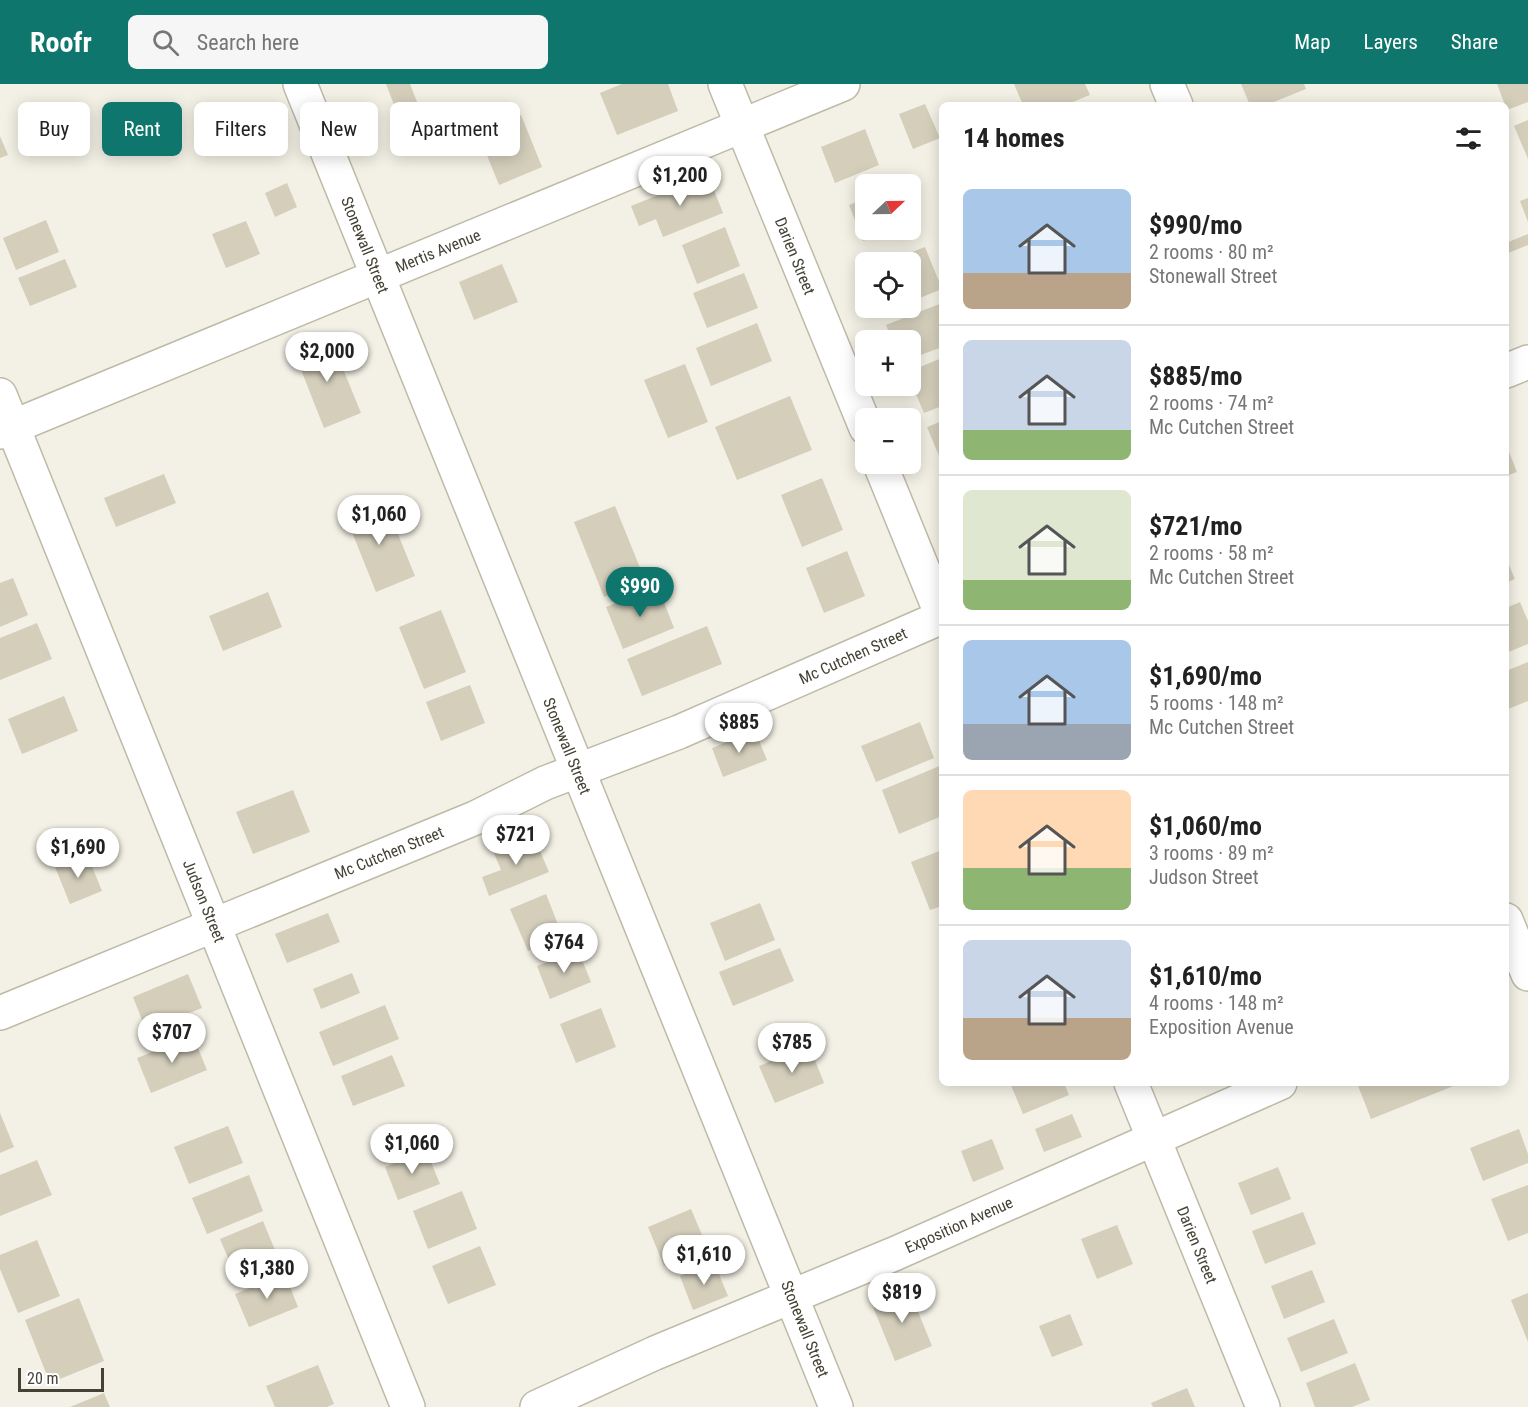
<!DOCTYPE html>
<meta charset="utf-8">
<style>
body{margin:0;font-family:"Roboto Condensed",sans-serif;background:#f6f6f6;color:#222;height:100vh;display:flex;flex-direction:column;font-size:22px;white-space:nowrap}
*{box-sizing:border-box;margin:0}
p{font-size:20px;color:#767676}
.icon{flex:none;width:33px;height:33px;fill:none;stroke:currentColor;stroke-width:2;stroke-linecap:round;stroke-linejoin:round}
.map{position:relative;flex:1;overflow:hidden}
.drawer{position:absolute;left:939px;top:18px;width:570px;height:984px;display:flex;flex-direction:column;background:#fff;border-radius:9px;box-shadow:0 3px 15px #0003}
.drawer>*{flex:none}
.hud{position:absolute;left:18px;top:18px;width:570px;height:54px;display:flex;gap:12px}
.needle{width:39px;rotate:68deg}
.controls{position:absolute;left:855px;top:90px;display:grid;gap:12px}
.controls a{display:grid;place-items:center;width:66px;height:66px;border-radius:9px;background:#fff;box-shadow:0 3px 15px #0003;font-size:30px}
.scale{position:absolute;left:18px;bottom:15px;width:86px;box-sizing:border-box;padding-left:6px;border:3px solid #454135;border-top:0;font-size:16px;line-height:21px;white-space:nowrap;color:#454135;-webkit-text-stroke:4px #fff;paint-order:stroke}
.price{position:absolute;translate:-50% -51px;padding:0 14px;border-radius:21px;background:#fff;color:#222;font-size:20px;line-height:39px;filter:drop-shadow(0 2px 3px #0008)}
.price::after{content:'';position:absolute;left:50%;top:36px;width:18px;height:14px;margin-left:-9px;background:inherit;clip-path:polygon(0 0,100% 0,50% 100%)}
.price.current{background:#0f766e;color:#fff}
ul{padding:0;list-style:none}
li{display:flex;align-items:center;gap:18px;height:150px;padding:0 24px}
li+li{border-top:2px solid #e0e0e0}
li span{display:grid;place-items:center;flex:none;width:168px;height:120px;border-radius:9px;color:#555}
li>.icon{margin-inline-start:auto}
span .icon{width:72px;height:72px;fill:#fffc;stroke-width:1}
li b{font-size:26px}
h2{display:flex;justify-content:space-between;align-items:center;height:72px;padding:0 24px;font-size:26px}
.tag{padding:0 21px;border-radius:9px;background:#fff;box-shadow:0 3px 15px #0003;font-size:21px;line-height:54px}
.tag.current{background:#0f766e;color:#fff}
header{display:flex;align-items:center;gap:36px;box-sizing:border-box;height:84px;padding:0 30px;background:#0f766e;color:#fff}
header strong{font-size:28px}
nav{display:flex;gap:33px;margin-inline-start:auto;font-size:21px}
.search{width:420px;height:54px;background:#f6f6f6;display:flex;align-items:center;gap:15px;box-sizing:border-box;padding:0 21px;border-radius:9px;color:#767676;font-size:22px}
.map>svg:first-child{display:block}
.building{fill:#d4cebb}
.lines{fill:none;stroke-linecap:round;stroke-linejoin:round}
.street-casing{stroke:#bebaa8;stroke-width:36}
.street{stroke:#fff;stroke-width:33}
.labels{text-anchor:middle;dominant-baseline:central;stroke-width:4.5;stroke-linejoin:round;paint-order:stroke}
.street-label{font-size:16px;fill:#454135;stroke:#fff}
</style>
<header>
<strong>Roofr</strong>
<div class="search"><svg class="icon" aria-label="search" viewBox="0 0 24 24"><circle cx="10" cy="10" r="6"/><path d="M15 15l6 6"/></svg>Search here</div>
<nav><a>Map</a><a>Layers</a><a>Share</a></nav>
</header>
<div class="map">
<svg width="1528" height="1323" viewBox="0 0 1528 1323">
<rect width="100%" height="100%" fill="#f3f0e5"/>
<!-- building -->
<path class="building" d="M386,0h24l9,23 -21,8z
M622,0h46l10,27 -61,24 -17,-42z
M1014,0h71l5,11 -25,10h-42z
M1241,0h63l2,5 -40,16h-16z
M1497,0h31v18l-21,8z
M925,20l15,34 -27,11 -14,-35z
M521,31l21,52 -43,18 -21,-52z
M1528,36v39l-14,-33z
M865,45l14,36 -44,18 -14,-36z
M0,52l8,19 -8,3z
M708,91l15,38 -60,24 -7,-18 -17,7 -8,-20z
M287,99l10,24 -22,10 -10,-24z
M866,114v32h25l-28,11 -14,-36z
M1528,114v24l-8,-21z
M46,136l13,32 -43,18 -13,-32z
M246,137l14,33 -34,14 -14,-34z
M725,143l15,39 -43,18 -15,-39z
M1528,150v11l-22,9v-11z
M925,163l17,42 -32,13v-40h-23z
M65,175l12,28 -47,19 -12,-28z
M502,180l16,38 -44,18 -15,-38z
M744,189l14,35 -51,20 -14,-35z
M942,219v44l-32,12v-19h-18l-6,-15z
M757,239l15,38 -61,25 -15,-38z
M330,253l31,76 -37,15 -30,-76z
M942,274v48l-18,7 -14,-33v-9z
M685,280l23,58 -40,16 -24,-58z
M790,312l22,54 -75,30 -22,-53z
M942,337v42l-15,-36z
M1506,360l11,28 -11,4z
M164,390l12,29 -60,24 -12,-29z
M822,394l21,52 -41,17 -21,-52z
M365,414l9,20 15,-6 26,64 -39,16 -34,-85z
M615,422l30,74 -41,17 -30,-75z
M847,467l18,45 -41,17 -18,-45z
M1506,474l9,21 -9,4z
M13,494l15,37 -28,12v-44z
M658,503l16,41 -51,21 -17,-42z
M268,508l14,35 -59,24 -14,-35z
M1520,518l8,19v23l-22,9v-45z
M441,526l25,62 -42,17 -25,-62z
M37,539l15,36 -52,21v-42z
M707,542l15,38 -80,32 -15,-37z
M1528,578v39l-22,9v-39z
M470,601l15,38 -44,18 -15,-39z
M64,612l14,35 -56,23 -14,-35z
M920,638l14,36 -58,24 -15,-36z
M755,647l12,29 -44,17 -11,-29z
M942,681v51l-43,18 -17,-44z
M293,706l17,42 -57,22 -17,-42z
M533,751l16,37 -60,24 -7,-19 19,-7 -8,-19z
M942,766v56l-12,4 -19,-48z
M87,770l15,37 -32,13 -15,-37z
M546,810l17,43 -35,14 -18,-42z
M760,819l15,37 -50,21 -15,-38z
M328,829l12,29 -53,21 -12,-29z
M780,864l14,33 -61,25 -14,-34z
M578,866l13,32 -41,17 -13,-33z
M352,889l8,20 -39,16 -8,-20z
M188,890l14,34 -56,22 -13,-33z
M385,921l14,34 -66,27 -14,-34z
M601,924l15,39 -40,16 -16,-39z
M193,952l14,34 -56,23 -14,-35z
M809,961l15,38 -49,20 -16,-37z
M392,971l13,31 -52,20 -12,-30z
M1010,999h54l5,12 -46,19z
M1357,999h104l-90,36z
M0,1029l14,34 -14,6z
M1072,1030l10,23 -38,15 -9,-23z
M228,1042l15,37 -54,21 -15,-37z
M1519,1045l9,25v9l-45,18 -13,-33z
M992,1055l12,30 -31,13 -12,-31z
M426,1066l14,34 -42,16 -13,-33z
M37,1076l15,35 -52,21v-41z
M1278,1083l13,32 -40,16 -13,-32z
M249,1091l14,36 -56,23 -15,-36z
M1528,1101v48l-20,8 -17,-42z
M462,1107l15,38 -49,20 -15,-38z
M691,1125l17,40 -44,17 -16,-39z
M1303,1128l13,32 -51,20 -13,-33z
M263,1137l16,39 -43,17 -16,-38z
M1117,1141l16,39 -36,15 -16,-40z
M37,1156l23,56 -42,17 -18,-44v-14z
M480,1162l16,39 -48,19 -16,-38z
M714,1178l14,34 -35,14 -13,-34z
M1312,1186l13,32 -41,17 -13,-33z
M285,1190l13,33 -49,20 -14,-33z
M908,1203l24,59 -37,15 -24,-59z
M1528,1209v49l-17,-42z
M79,1214l25,63 -54,22 -25,-63z
M1070,1230l13,31 -31,12 -13,-31z
M1334,1235l14,34 -47,19 -14,-34z
M1355,1279l15,37 -18,7h-37l-9,-24z
M318,1281l16,39 -7,3h-52l-9,-21z
M1187,1304l8,19h-42l-2,-4z
M104,1309l6,14h-40z"/>
<g class="lines">
<!-- street casing -->
<g class="street-casing">
<path id="street" d="M300,0l536,1323
M725,0l141,344
M1167,0l9,21
M1506,287l22,-9
M0,311l408,1012
M0,348l843,-348
M880,380l62,152
M1506,836l22,54
M0,929l475,-195 70,-35 134,-51 263,-115
M1131,999l132,324
M537,1323l118,-54 239,-99 386,-171"/>
</g>
<!-- street -->
<use href="#street" class="street"/>
</g>
<g class="labels">
<!-- street labels -->
<g class="street-label">
<text transform="translate(365 161) rotate(68)">Stonewall Street</text>
<text transform="translate(438 167) rotate(-22)">Mertis Avenue</text>
<text transform="translate(795 172) rotate(68)">Darien Street</text>
<text transform="translate(853 572) rotate(-24)">Mc Cutchen Street</text>
<text transform="translate(567 662) rotate(68)">Stonewall Street</text>
<text transform="translate(389 769) rotate(-22)">Mc Cutchen Street</text>
<text transform="translate(204 817) rotate(68)">Judson Street</text>
<text transform="translate(959 1141) rotate(-24)">Exposition Avenue</text>
<text transform="translate(1197 1161) rotate(68)">Darien Street</text>
<text transform="translate(805 1245) rotate(68)">Stonewall Street</text>
</g>
</g>
</svg>
<div class="controls">
<a><svg class="needle" viewBox="-14 -14 28 28"><path d="M0-13l5 13h-10z" fill="#e53935"/><path d="M0 13l5-13h-10z" fill="#767676"/></svg></a>
<a><svg class="icon" aria-label="locate" viewBox="0 0 24 24"><circle cx="12" cy="12" r="6"/><path d="M12 2v4M12 18v4M2 12h4M18 12h4"/></svg></a>
<a>+</a>
<a>−</a>
</div>
<div class="scale">20 m</div>
<b class="price" style="left:680px;top:123px">$1,200</b>
<b class="price" style="left:327px;top:299px">$2,000</b>
<b class="price" style="left:379px;top:462px">$1,060</b>
<b class="price current" style="left:640px;top:534px">$990</b>
<b class="price" style="left:739px;top:670px">$885</b>
<b class="price" style="left:516px;top:782px">$721</b>
<b class="price" style="left:78px;top:795px">$1,690</b>
<b class="price" style="left:564px;top:890px">$764</b>
<b class="price" style="left:172px;top:980px">$707</b>
<b class="price" style="left:792px;top:990px">$785</b>
<b class="price" style="left:412px;top:1091px">$1,060</b>
<b class="price" style="left:704px;top:1202px">$1,610</b>
<b class="price" style="left:267px;top:1216px">$1,380</b>
<b class="price" style="left:902px;top:1240px">$819</b>
<div class="hud">
<a class="tag">Buy</a>
<a class="tag current">Rent</a>
<a class="tag">Filters</a>
<a class="tag">New</a>
<a class="tag">Apartment</a>
</div>
<section class="drawer">
<h2>14 homes<svg class="icon" aria-label="filters" viewBox="0 0 24 24"><path d="M4 7h16M4 17h16"/><circle cx="9" cy="7" r="2"/><circle cx="15" cy="17" r="2"/></svg></h2>
<ul>
<li><span style="background:linear-gradient(#a9c7e8 70%,#b9a48a 0)"><svg class="icon" aria-label="home" viewBox="0 0 24 24"><path d="M3 11l9-7 9 7M6 9v11h12V9"/></svg></span><div><b>$990/mo</b><p>2 rooms · 80 m²</p><p>Stonewall Street</p></div></li>
<li><span style="background:linear-gradient(#c9d6e8 75%,#8fb573 0)"><svg class="icon" aria-label="home" viewBox="0 0 24 24"><path d="M3 11l9-7 9 7M6 9v11h12V9"/></svg></span><div><b>$885/mo</b><p>2 rooms · 74 m²</p><p>Mc Cutchen Street</p></div></li>
<li><span style="background:linear-gradient(#dfe7d0 75%,#8fb573 0)"><svg class="icon" aria-label="home" viewBox="0 0 24 24"><path d="M3 11l9-7 9 7M6 9v11h12V9"/></svg></span><div><b>$721/mo</b><p>2 rooms · 58 m²</p><p>Mc Cutchen Street</p></div></li>
<li><span style="background:linear-gradient(#a9c7e8 70%,#9aa5b1 0)"><svg class="icon" aria-label="home" viewBox="0 0 24 24"><path d="M3 11l9-7 9 7M6 9v11h12V9"/></svg></span><div><b>$1,690/mo</b><p>5 rooms · 148 m²</p><p>Mc Cutchen Street</p></div></li>
<li><span style="background:linear-gradient(#ffd9b3 65%,#8fb573 0)"><svg class="icon" aria-label="home" viewBox="0 0 24 24"><path d="M3 11l9-7 9 7M6 9v11h12V9"/></svg></span><div><b>$1,060/mo</b><p>3 rooms · 89 m²</p><p>Judson Street</p></div></li>
<li><span style="background:linear-gradient(#c9d6e8 65%,#b9a48a 0)"><svg class="icon" aria-label="home" viewBox="0 0 24 24"><path d="M3 11l9-7 9 7M6 9v11h12V9"/></svg></span><div><b>$1,610/mo</b><p>4 rooms · 148 m²</p><p>Exposition Avenue</p></div></li>
</ul>
</section>
</div>
